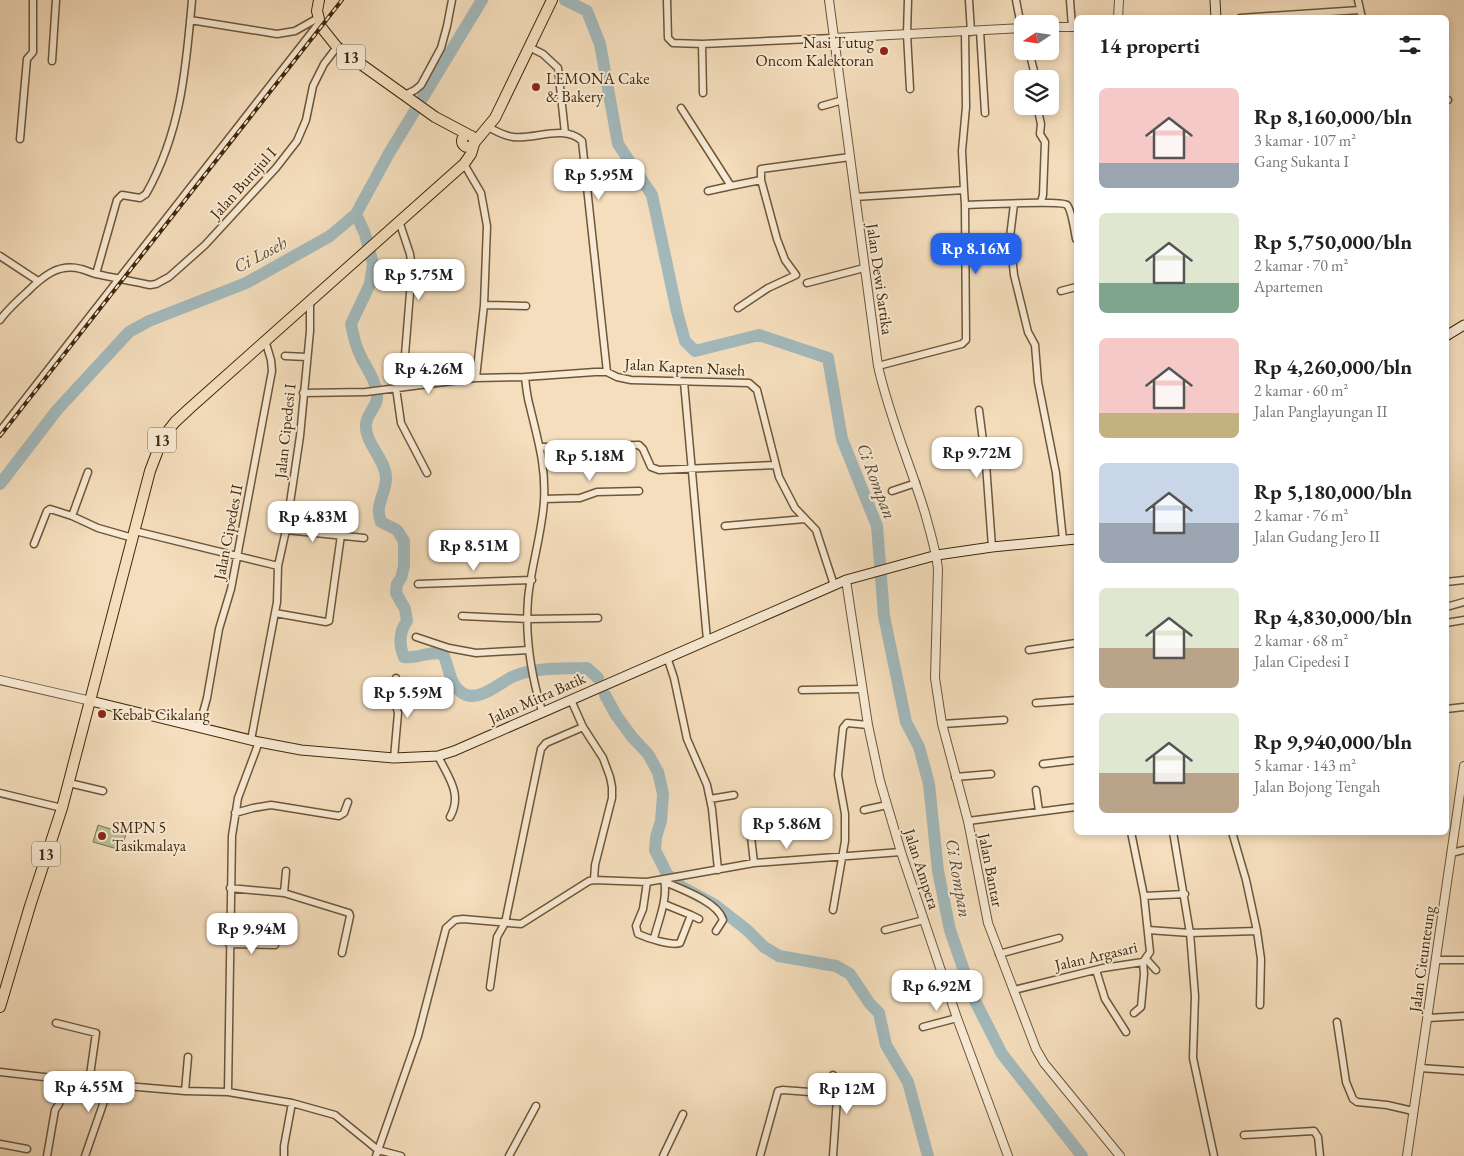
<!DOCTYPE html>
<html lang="id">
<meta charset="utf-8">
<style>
body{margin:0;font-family:"EB Garamond",serif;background:#f2f2f2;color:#222;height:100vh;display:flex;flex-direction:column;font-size:19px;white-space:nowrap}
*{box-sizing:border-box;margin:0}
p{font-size:16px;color:#767676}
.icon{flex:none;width:28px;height:28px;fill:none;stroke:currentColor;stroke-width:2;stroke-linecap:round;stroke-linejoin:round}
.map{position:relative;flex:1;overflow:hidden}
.sheet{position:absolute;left:1074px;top:15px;width:375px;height:820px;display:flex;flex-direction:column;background:#fff;border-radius:8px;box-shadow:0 2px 8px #0003}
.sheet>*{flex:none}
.needle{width:32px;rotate:257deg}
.buttons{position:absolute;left:1014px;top:15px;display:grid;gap:10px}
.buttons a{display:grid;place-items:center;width:45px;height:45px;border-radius:8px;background:#fff;box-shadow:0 2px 8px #0003;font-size:25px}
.price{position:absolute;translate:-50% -42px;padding:0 11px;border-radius:10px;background:#fff;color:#222;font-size:16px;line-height:32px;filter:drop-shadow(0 1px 2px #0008)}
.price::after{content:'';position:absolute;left:50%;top:30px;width:15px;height:11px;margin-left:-8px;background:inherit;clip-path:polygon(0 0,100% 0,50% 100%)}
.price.current{background:#2563eb;color:#fff}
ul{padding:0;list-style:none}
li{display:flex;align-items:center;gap:15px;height:125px;padding:0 25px}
li span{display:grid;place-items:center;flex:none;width:140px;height:100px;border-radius:8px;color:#555}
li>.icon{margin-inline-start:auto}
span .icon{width:60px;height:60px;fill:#fffc;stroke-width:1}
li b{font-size:21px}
h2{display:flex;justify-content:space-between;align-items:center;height:60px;padding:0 25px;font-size:21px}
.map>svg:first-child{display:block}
.green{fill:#b8c294;stroke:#7c7550}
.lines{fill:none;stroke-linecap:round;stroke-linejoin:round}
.river{stroke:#a2b9bc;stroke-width:12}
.minor-casing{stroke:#6e5638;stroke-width:9}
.tertiary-casing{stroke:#6e5638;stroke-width:10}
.secondary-casing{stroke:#41280c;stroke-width:11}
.primary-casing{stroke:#41280c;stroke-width:12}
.trunk-casing{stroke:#41280c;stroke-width:12}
.minor{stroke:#f8ead4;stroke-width:6}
.tertiary{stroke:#f8ead4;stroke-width:8}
.secondary{stroke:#f8ead4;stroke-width:9}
.primary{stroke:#f5debd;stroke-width:10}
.trunk{stroke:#f5debd;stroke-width:10}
.rail-casing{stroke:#41280c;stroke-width:4}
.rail{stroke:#f8ead4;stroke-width:2;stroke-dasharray:5.5;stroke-linecap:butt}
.poi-dot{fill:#8f2418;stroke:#f8ead4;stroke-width:2}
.labels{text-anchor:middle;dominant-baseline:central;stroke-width:4;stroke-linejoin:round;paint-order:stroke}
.shield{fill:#f8ead4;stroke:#786248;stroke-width:1}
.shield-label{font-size:15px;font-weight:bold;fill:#41280c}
.poi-label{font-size:16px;fill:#41280c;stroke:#f8ead4;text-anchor:start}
.street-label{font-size:16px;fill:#41280c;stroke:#f8ead4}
.water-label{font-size:18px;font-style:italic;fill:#594c38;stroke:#f8ead4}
</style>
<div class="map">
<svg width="1464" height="1156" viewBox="0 0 1464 1156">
<rect width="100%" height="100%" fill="#f5debd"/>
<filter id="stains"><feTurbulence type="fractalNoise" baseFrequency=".004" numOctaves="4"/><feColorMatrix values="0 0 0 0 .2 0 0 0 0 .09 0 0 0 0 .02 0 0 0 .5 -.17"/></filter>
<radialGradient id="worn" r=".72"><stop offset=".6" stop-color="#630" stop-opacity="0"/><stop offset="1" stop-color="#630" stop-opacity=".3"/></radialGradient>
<!-- green -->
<path class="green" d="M98,825l28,9 -5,16 -28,-8z"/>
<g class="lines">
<!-- river -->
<path class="river" d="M565,0l22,11 13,33 18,100 34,51 25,117 8,29 10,10 64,-16 69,23 14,81 35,87 7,90 22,106 13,25 10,37 9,87 12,59 23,67 29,57 80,102
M356,214l9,20 8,30 -3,20 -19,40c2,11 5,23 10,33 7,14 15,23 16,39 1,10 -10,17 -11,28 -2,19 20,35 20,54 0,17 -12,26 -5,44l16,8 7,11v25l-3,12 -4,6 -1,9 9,16 2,12c-8,11 -8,24 -3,36 15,2 26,-7 39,-3 6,11 6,30 18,38 15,12 36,-7 49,-14 20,-11 54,-9 77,-10l11,10
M0,484l57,-74 72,-78 20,-11 97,-38 84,-47 26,-22 32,-59 94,-155
M605,695l11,20 16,22 16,17 10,18 5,22 -1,14 -1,13 -5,16 -1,13 12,24 15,13 33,18 32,25 17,17 15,9 57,10 14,8 20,30 9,9 7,32 22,37 20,74"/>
<!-- minor casing -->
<g class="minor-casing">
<path id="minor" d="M667,0l1,38 5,5 29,1 131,-6
M908,0l-1,34 3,55
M969,0l2,32
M1016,0l6,31
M1070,0l2,27
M1358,0l4,18
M1240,18l120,-8
M190,20l87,14 18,-3 23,-13
M980,31l5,82
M702,44l1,49
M529,47l14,7 15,14 7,65
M1029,51l7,28
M52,61l4,-61
M405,95l10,-5 6,-5 20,-37 6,-22 5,-26
M1446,100h2
M822,106l21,-6
M1037,106l4,18 -1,10 5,8 -2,53 -2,7
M681,108l50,78 -23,5
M488,127c8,4 16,9 25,10 21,3 51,-13 69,4l25,231
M20,139l7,-80 6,-7v-52
M464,164l17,29 6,33 -3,79 -8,73
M731,186l30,-6
M964,190l-2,-39 4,-44 -1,-75
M855,197l109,-7 1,15
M1014,204l-4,33 4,38 14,57 7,13 3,37 18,91 7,67
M399,221l11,33 2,14 -8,99 2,20
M0,256l38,25
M96,274l21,-74 5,-5 18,3 6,-4c35,-62 40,-125 46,-194
M807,283l57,-15
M1061,291l15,-4
M484,305l42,1
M738,308l30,-20 28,-13 -11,-15 -8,-21 -16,-59v-11l89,-12
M0,320c7,-10 17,-19 27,-28 15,-15 31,-29 54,-23 5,1 10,4 15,5 18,4 36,7 54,11l6,-1 13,-7 36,-32 71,-77 21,-27 9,-21 7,-34 11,-22 13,-17
M285,356l22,1
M878,366l84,-22 4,-4 -1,-135c14,0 95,-5 102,0 4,4 8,28 9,34
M525,377c1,10 2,20 5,30 8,34 16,59 14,94 -2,33 -13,65 -16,98 -3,38 3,76 14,112
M684,382l23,258
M396,388l5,35 26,50
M303,393l63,-1 110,-14 49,-1 70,-5h12l10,5 14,3 118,3 8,7 22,87 16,31 21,22 18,55
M979,410l7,54 6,83
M0,431l319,-408
M541,447l98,-2 4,4 8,18 8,3 117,-5
M892,491l24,-8
M544,499l36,-1 17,-6 42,-1
M72,516l16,-44
M725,526l80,-7
M286,530l78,8
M135,531l143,35
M34,544l13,-33 3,-2 22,7 26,12 35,10
M1446,582l18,-2
M418,584l114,-4
M1446,607l18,-5
M275,613l51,9 3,-1 12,-86
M462,616l66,3 70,-1
M1446,623l18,-3
M416,637l33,11 27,5 52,-3
M1029,650l47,-7
M667,657l7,21 13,61 20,46 5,24 6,61
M802,690l60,-1
M571,700l12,27 20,31 7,19 2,10v11l-17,67 -1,15
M1036,703l40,-3
M1446,709l18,-2
M942,724l62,-4
M199,727l8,-29 12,-69 12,-40 41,-218 -1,-11 -6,-20
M251,740l26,-138 1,-36 8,-36 14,-94 10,-105v-30
M438,756c10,21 25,38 12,61
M394,758l4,-45 -2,-8v-27
M1043,764l33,-4
M955,777l36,-3
M69,783l34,8
M1036,790l3,21
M0,793l62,15
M710,799l24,-4
M864,810l23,-5
M235,813l18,-5 18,-3 68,11 5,-3 4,-11
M968,821l108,-14
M750,828l4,35
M1173,832l17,101 5,63 -2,62 21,98
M1451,853l13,-3
M647,882l-4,27 -7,17 2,8c9,4 33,12 42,9l11,-28 8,4
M665,882c16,7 53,20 58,38l-7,11
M230,888l54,5 65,20 1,3 -8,37
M284,893l2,-22
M1144,896l41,-2
M664,904l27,11
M833,910l12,-69v-27l-7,-39 5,-47 4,-5 21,2
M885,930l39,-10
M1148,930l42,3 67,-2 -11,-51 -14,-48
M1257,931l4,28 -1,46
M654,938c5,-19 14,-39 10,-59
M229,944l46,1
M999,954l60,-16
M1146,959l10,11
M1436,960h28
M1096,970l9,29 21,33
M490,987l7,-50 8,-14 36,-174 5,-6 37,-16
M1014,990l89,-22 40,-6 7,-10 -6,-56 -13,-64
M1134,1013l7,-6 3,-33 -1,-12
M1427,1018l37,-2
M1337,1022l9,60 7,17 4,3 30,3 26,6
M56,1023l40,10 -7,49
M923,1027l34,-9
M1420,1068l44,3
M0,1072l114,13 71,6 43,1 64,11 43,12 43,35 23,6
M185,1091l3,-34
M228,1092l4,-256 6,-38 21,-56
M1244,1135l70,-4 4,6 2,19
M0,1144l27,5
M47,1156l8,-46 4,-6 6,-24
M85,1156l23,-66 6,-5
M284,1156v-10l8,-43
M376,1156l42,-120 28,-108 9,-8 8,-1 58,5 68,-43 5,-1 53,2 107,-19 147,-11
M509,1156l27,-50
M663,1156l20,-42
M760,1156l18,-65 5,-1 54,4
M833,1156l4,-58 -4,-23"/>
</g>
<!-- tertiary casing -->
<g class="tertiary-casing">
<path id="tertiary" d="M829,0l49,366c11,50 32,98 47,147 5,19 11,37 13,56l-3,109 7,46 26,97 20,102 48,126 8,14 76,93
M1118,18l1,-18
M1050,27h26
M833,38l189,-10
M846,580l22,145 12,56 21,71 56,166 51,138
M0,680l91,21
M1407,1156l57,-390"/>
</g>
<!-- secondary casing -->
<g class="secondary-casing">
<path id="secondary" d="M1215,0l1,18
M1446,336l18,-11
M91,701l168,41 42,8 93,8 44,-2 16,-5 392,-171 91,-25 55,-8 84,-8"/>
</g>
<!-- primary casing -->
<g class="primary-casing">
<path id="primary" d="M475,142l20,-24 57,-118"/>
</g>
<!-- trunk casing -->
<g class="trunk-casing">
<path id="trunk" d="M319,0l-2,11 4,16 16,20 98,70 34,18
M462 141a6 6 0 1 1 12 0a6 6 0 1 1-12 0Z
M0,1007l30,-101 32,-98 88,-337 13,-34 12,-15 15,-14 274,-244 7,-10 3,-10"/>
</g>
<!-- minor -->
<use href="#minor" class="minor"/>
<!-- tertiary -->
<use href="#tertiary" class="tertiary"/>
<!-- secondary -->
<use href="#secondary" class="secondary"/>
<!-- primary -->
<use href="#primary" class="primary"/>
<!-- trunk -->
<use href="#trunk" class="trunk"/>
<!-- rail casing -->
<g class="rail-casing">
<path id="rail" d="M0,436l342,-436"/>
</g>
<!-- rail -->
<use href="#rail" class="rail"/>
</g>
<!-- markers -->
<g class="poi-dot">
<circle cx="884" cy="51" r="5"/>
<circle cx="536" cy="87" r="5"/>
<circle cx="102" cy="714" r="5"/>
<circle cx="102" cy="836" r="5"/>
</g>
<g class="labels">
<!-- shield labels -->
<g class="shield">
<rect x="337" y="44.5" width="28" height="25" rx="4"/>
<rect x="148" y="427.5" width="28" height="25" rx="4"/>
<rect x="32" y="841.5" width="28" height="25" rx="4"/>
</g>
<g class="shield-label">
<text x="351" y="57">13</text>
<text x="162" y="440">13</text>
<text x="46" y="854">13</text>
</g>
<!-- poi labels -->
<g class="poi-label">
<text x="874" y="42" text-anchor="end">Nasi Tutug<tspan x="874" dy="18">Oncom Kalektoran</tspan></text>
<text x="546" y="78">LEMONA Cake<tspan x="546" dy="18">&amp; Bakery</tspan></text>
<text x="112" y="714">Kebab Cikalang</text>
<text x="112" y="827">SMPN 5<tspan x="112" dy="18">Tasikmalaya</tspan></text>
</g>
<!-- street labels -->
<g class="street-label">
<text transform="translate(243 183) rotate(-48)">Jalan Burujul I</text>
<text transform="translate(880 279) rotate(82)">Jalan Dewi Sartika</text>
<text transform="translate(685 367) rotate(3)">Jalan Kapten Naseh</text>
<text transform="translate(285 431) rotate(-84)">Jalan Cipedesi I</text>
<text transform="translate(228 532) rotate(-79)">Jalan Cipedes II</text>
<text transform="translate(537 698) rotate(-24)">Jalan Mitra Batik</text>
<text transform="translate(922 869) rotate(72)">Jalan Ampera</text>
<text transform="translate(991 870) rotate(79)">Jalan Bantar</text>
<text transform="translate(1096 956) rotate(-13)">Jalan Argasari</text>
<text transform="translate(1422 959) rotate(-82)">Jalan Cieunteung</text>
</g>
<!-- water labels -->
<g class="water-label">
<text transform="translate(260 254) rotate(-28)">Ci Loseh</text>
<text transform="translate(877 481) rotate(69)">Ci Rompan</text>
<text transform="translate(959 878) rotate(80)">Ci Rompan</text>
</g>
</g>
<rect width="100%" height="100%" filter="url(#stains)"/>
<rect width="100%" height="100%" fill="url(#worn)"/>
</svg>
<div class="buttons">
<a><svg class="needle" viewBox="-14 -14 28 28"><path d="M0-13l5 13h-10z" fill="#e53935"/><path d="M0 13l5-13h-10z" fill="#767676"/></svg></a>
<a><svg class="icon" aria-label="layers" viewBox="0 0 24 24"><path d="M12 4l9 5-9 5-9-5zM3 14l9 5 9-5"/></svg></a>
</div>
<b class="price" style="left:599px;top:201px">Rp 5.95M</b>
<b class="price current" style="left:976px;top:275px">Rp 8.16M</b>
<b class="price" style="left:419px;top:301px">Rp 5.75M</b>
<b class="price" style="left:429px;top:395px">Rp 4.26M</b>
<b class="price" style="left:977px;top:479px">Rp 9.72M</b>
<b class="price" style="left:590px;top:482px">Rp 5.18M</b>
<b class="price" style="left:313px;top:543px">Rp 4.83M</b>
<b class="price" style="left:474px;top:572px">Rp 8.51M</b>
<b class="price" style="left:408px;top:719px">Rp 5.59M</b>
<b class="price" style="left:787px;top:850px">Rp 5.86M</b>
<b class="price" style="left:252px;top:955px">Rp 9.94M</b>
<b class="price" style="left:937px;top:1012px">Rp 6.92M</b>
<b class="price" style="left:89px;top:1113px">Rp 4.55M</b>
<b class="price" style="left:847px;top:1115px">Rp 12M</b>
<section class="sheet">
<h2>14 properti<svg class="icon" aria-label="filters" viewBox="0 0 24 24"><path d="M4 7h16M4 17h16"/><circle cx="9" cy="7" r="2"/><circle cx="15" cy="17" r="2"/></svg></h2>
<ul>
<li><span style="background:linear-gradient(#f6c9c9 75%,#9aa5b1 0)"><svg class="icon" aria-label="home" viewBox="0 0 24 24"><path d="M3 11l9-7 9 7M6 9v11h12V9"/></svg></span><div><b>Rp 8,160,000/bln</b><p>3 kamar · 107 m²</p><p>Gang Sukanta I</p></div></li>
<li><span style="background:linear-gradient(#dfe7d0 70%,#7fa58c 0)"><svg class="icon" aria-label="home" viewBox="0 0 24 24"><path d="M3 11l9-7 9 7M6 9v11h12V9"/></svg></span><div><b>Rp 5,750,000/bln</b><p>2 kamar · 70 m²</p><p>Apartemen</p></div></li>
<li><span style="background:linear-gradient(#f6c9c9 75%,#c2b280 0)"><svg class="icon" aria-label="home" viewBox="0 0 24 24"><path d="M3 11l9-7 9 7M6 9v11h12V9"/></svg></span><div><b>Rp 4,260,000/bln</b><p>2 kamar · 60 m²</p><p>Jalan Panglayungan II</p></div></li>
<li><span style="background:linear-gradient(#c9d6e8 60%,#9aa5b1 0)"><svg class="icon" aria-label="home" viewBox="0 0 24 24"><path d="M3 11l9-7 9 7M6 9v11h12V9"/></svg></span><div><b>Rp 5,180,000/bln</b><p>2 kamar · 76 m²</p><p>Jalan Gudang Jero II</p></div></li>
<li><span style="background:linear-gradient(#dfe7d0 60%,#b9a48a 0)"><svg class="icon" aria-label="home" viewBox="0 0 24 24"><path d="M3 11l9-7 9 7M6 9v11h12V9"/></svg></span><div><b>Rp 4,830,000/bln</b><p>2 kamar · 68 m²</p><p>Jalan Cipedesi I</p></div></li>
<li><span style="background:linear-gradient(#dfe7d0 60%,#b9a48a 0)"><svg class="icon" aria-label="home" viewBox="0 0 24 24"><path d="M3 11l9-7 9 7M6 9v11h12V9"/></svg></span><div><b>Rp 9,940,000/bln</b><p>5 kamar · 143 m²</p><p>Jalan Bojong Tengah</p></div></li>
</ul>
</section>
</div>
